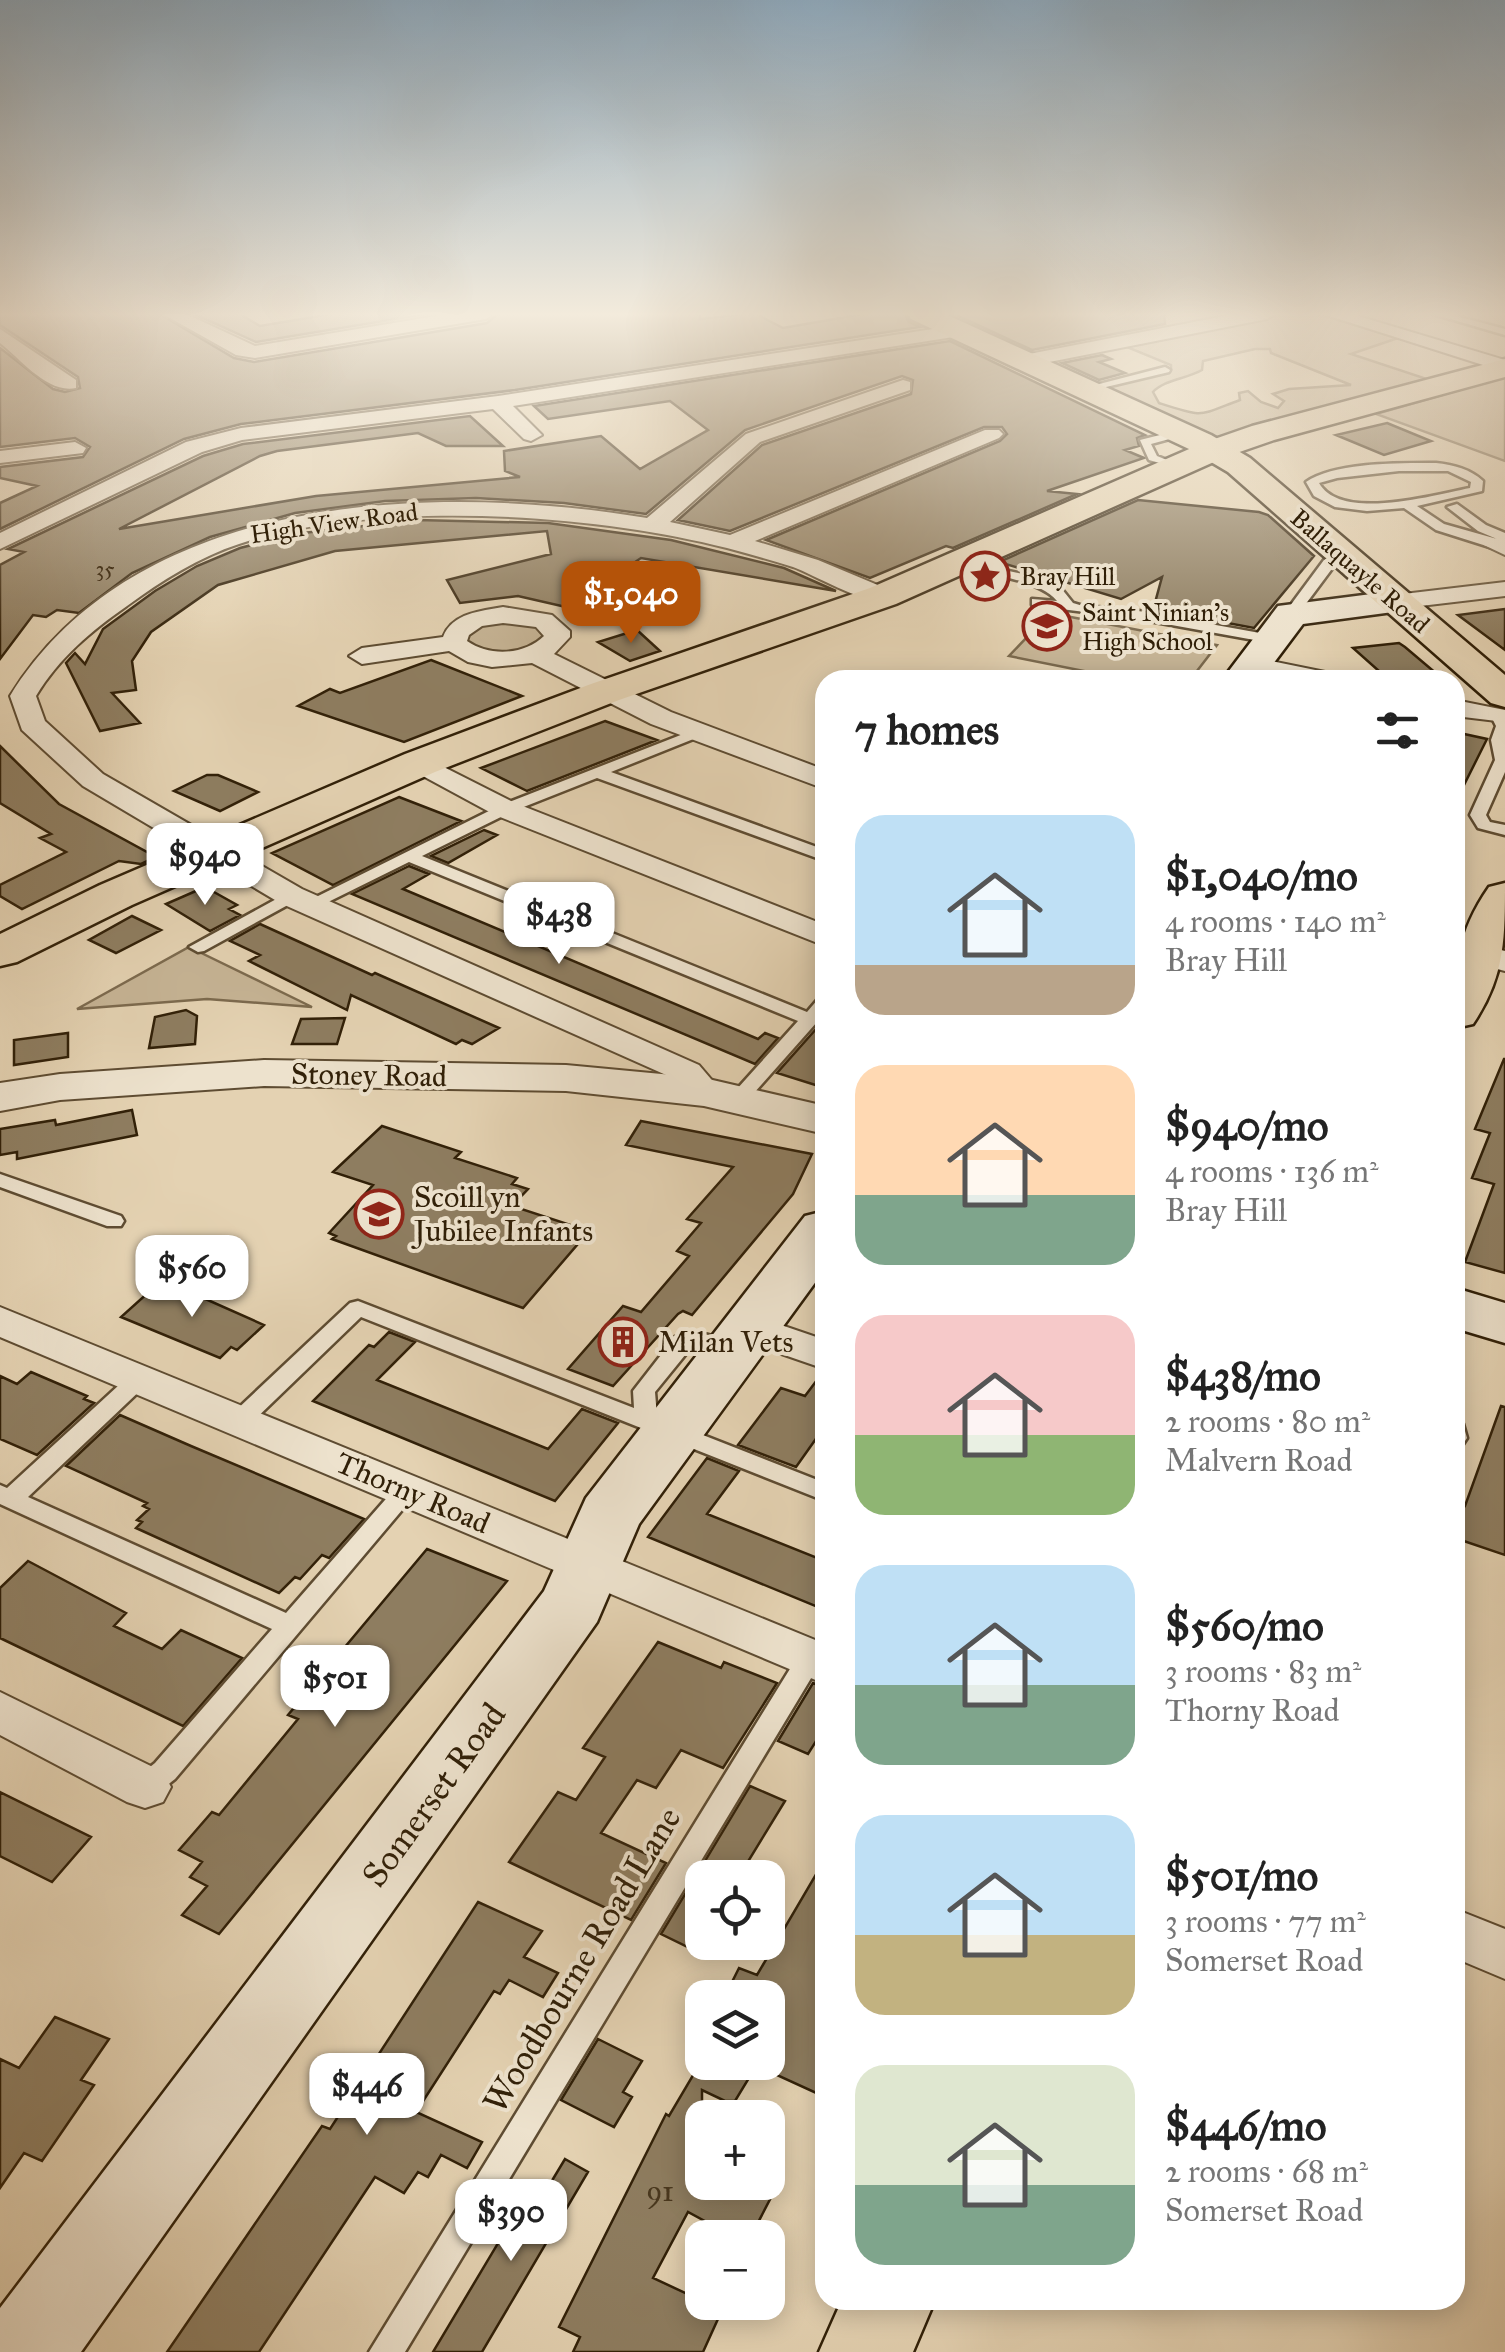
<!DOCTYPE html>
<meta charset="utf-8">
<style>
body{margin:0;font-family:"IM FELL Great Primer",serif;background:#f6f6f6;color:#222;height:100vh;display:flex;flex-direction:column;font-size:38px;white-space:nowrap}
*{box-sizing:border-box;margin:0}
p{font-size:32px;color:#767676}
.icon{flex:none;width:55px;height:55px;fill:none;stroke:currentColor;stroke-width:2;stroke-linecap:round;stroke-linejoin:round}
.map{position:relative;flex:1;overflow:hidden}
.panel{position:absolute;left:815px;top:670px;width:650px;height:1640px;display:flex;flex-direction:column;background:#fff;border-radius:30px;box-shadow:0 5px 25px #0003}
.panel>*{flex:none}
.controls{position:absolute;left:685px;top:1860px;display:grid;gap:20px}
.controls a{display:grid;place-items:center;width:100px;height:100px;border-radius:20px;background:#fff;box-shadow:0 5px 25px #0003;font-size:50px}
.price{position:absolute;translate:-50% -85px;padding:0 22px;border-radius:20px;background:#fff;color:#222;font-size:32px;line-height:65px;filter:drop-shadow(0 2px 5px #0008)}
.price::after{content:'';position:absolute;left:50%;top:60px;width:30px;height:22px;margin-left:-15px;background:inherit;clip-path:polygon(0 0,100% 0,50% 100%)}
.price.selected{background:#b45309;color:#fff}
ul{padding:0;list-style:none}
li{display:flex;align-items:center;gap:30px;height:250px;padding:0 40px}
li span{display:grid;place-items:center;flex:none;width:280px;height:200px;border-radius:30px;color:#555}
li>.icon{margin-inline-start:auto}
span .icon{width:120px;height:120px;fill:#fffc;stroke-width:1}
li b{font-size:42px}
h2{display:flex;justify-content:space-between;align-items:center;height:120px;padding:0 40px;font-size:42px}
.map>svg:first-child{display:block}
.green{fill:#c6b495;stroke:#7c6a4e;stroke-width:2.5;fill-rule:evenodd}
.building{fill:#8e7d60;stroke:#312008;stroke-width:2.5}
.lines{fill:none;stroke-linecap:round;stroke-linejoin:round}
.service-casing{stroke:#5e4c32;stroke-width:5}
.minor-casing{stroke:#5e4c32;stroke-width:4}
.tertiary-casing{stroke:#5e4c32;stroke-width:4}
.secondary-casing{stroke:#312008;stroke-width:5}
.primary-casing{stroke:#312008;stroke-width:5}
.trunk-casing{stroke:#312008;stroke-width:5}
.service{fill:#ede2cd;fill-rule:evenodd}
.minor{fill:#ede2cd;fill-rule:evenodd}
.tertiary{fill:#ede2cd;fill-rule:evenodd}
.secondary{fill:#ede2cd;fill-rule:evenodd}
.primary{fill:#e4d2b2;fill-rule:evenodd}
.trunk{fill:#e4d2b2;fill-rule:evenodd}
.labels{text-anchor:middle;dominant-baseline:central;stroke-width:8;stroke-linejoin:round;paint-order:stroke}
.far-number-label{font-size:22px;fill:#48371e}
.far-street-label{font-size:25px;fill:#312008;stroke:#ede2cd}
.far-poi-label{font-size:25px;fill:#312008;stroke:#ede2cd;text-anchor:start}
.street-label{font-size:30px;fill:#312008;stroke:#ede2cd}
.poi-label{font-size:30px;fill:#312008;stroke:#ede2cd;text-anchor:start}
.near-number-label{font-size:30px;fill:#48371e}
.near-street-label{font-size:35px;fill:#312008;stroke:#ede2cd}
</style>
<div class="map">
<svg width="1505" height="2352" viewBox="0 0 1505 2352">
<rect width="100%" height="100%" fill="#e4d2b2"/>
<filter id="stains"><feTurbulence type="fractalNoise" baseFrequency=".002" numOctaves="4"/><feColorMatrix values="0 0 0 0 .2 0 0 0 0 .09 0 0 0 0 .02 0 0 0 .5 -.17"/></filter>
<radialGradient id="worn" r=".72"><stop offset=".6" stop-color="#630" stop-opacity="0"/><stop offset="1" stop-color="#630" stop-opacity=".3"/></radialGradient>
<!-- green -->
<path class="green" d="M1289,313h26l83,25 -47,16 85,28 -207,55h-17l-110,-50 69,-18v-4l-49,-20zM1255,349h15l1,4 80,32 -62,4 -16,5 11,7 -6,7 -17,-6 -13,-11 -9,2 1,7c-43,16 -35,18 -81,3l-6,-11c11,-12 33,-13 49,-22l1,-9z
M1505,377v84l-129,-47z
M1050,613l167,32 -27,35h-61l-120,-24z
M490,621l49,4 8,11c-22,24 -54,17 -82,9l-2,-11z
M189,947l123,60 -105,-8 -130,10z"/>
<!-- building -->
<path class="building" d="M0,313h158l76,45 20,4 233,-39 12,-10h201v6l54,-6 29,15 86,-15h35l5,9 11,5 -405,63 -274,34 -57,15 -184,90v-26l37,-17 -37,-8v-11l83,-10 7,-10 -15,-9 -75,9v-99l53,41 12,3 15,-4 -2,-11 -78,-52z
M192,313h46l22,13 77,-13h95l-176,29z
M952,313h212l1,11 -133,26z
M950,341l195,94 -8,3 2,8 -14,4 19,8 -97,33 30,3 -124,54 -7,-2 -76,32 -104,-38 234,-99 7,-7 -5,-7h-18l-254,104 -52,-11 84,-75 149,-51 2,-14 -11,-4 -157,54 -99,84 -82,-11 -88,-5 -91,3 -90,12 -85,24 -78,36 -53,40 -22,-3 -11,7 -13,-2 -33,44v-94l24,-13 -16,-3 195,-93 40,-12 227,-28 33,30h-57l-28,-13 -141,18 -17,5 -141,73 197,-33 204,-19 -15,-6 -1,-20 97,-15 39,33 68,-39 -38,-29 -122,18 -14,-13z
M1102,355l9,4 -12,3 26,11 -26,7 -37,-17z
M1387,423l44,18 -47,14 -48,-20z
M1138,500l121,12 9,3 46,41 -60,72 -53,-10 2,-3 -50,-5 9,-33 -41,22 -122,-37z
M417,520l131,3 123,17 113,28 52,23 -195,-33 -47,32 33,31 -109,-25 -58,7 -13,-23 104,-26 -4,-23 -212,20 -117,34 -67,47 -19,29 4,29 -24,3 28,30 -40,8 -34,-68 9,-10 10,11 18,-35 52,-38 42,-25 43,-18 54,-14z
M1505,609v41l-47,-35z
M637,630l23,21 -30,10 -32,-19z
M1399,643l6,4 39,33h-55l-36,-32z
M431,660l91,36 -118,46 -106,-36 32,-17 10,4z
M605,721l52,19 -130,51 -46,-23z
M1455,732l32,7 -32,64z
M0,746l59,58 97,53 -15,7 -22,-3 -97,48 -22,-13v-11l66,-33 -26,-14 11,-4 -51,-31z
M207,775h11l40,17 -38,19 -46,-20z
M399,797l62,24 -128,64 -61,-32z
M484,830l13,5 -49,28 -17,-7z
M409,866l20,8 -26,15 355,150 7,-6 13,5 -23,26 -403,-170z
M205,887l32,18 -8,4 11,6 -30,16 -44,-27z
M132,916l29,14 -45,23 -27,-13z
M260,924l112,51 3,-2 124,55 -27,16 -10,-4 -6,4 -105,-49 -4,15 -98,-49 11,-6 -30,-14z
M186,1010l11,6 -2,28 -46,4 6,-31z
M345,1018l-8,26h-45l9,-25z
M825,1019v69l-48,-15z
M68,1033v24l-54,8v-25z
M1504,1059h1v214l-40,-11 29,-78 -22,-6 18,-45 -15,-4z
M132,1110l5,25 -120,24v-7l-17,3v-26l55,-9 1,5z
M641,1121l171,33 -19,40 -101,121 -9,-4 -5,3 -65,72 -45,-17 55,-63 18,6 48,-56 -12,-5 24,-28 -14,-4 46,-52 -107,-22z
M382,1126l79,26 -6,6 62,20 -5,6 16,5 -16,17 77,25 -66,77 -191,-69 4,-3 -7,-3 44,-48 -40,-13z
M160,1282l41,15 63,28 -27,25 -6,-3 -11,11 -99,-41z
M389,1332l26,10 -38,38 171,69 34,-40 36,14 -63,78 -242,-100 56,-56 5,2z
M31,1372l56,24 -3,3 10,4 -57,52 -37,-16v-63l17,8z
M823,1372l2,54 -29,41 -58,-22 43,-57 24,8z
M1501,1406l4,1v148l-50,-17v-35l10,3z
M120,1415l71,31 173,73 -35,39 -7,-3 -22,24 -5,-2 -16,16 -143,-65 6,-6 -5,-2 12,-11 -6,-3 4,-3 -81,-37z
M707,1458l32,13 -32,43 118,47v49l-177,-73z
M427,1549l80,32 -288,353 -37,-19 25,-29 -17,-9 12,-15 -23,-12 33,-38 7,3 79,-96 -10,-4z
M28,1561l98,52 -12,13 48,23 19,-19 61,28 -59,68 -183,-88v-50z
M658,1642l63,26 3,-6 53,21 -54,85 -42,-18 -25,38 -19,-8 -36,53 65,30 -35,57 -122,-58 49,-70 18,8 29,-43 -22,-9z
M813,1683l12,5v39l-17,27 -30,-13z
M750,1786l35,15 -47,77h-39l3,1v56l-8,15 -33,-16z
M0,1792l91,45 -39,45 -52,-26z
M825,1859v238l-57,-26v-73h-44l15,-30 18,7z
M478,1902l64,29 -18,26 34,16 -15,24 -34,-17 -9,14 -6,-3 -78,121 66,30 -15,26 -26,-13 -13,22 -10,-5 -14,21 -29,-16 -116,175h-92l155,-226 8,3z
M55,2017l54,22 -28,41 13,5 -52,76 -18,-8 -24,35v-129l19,9z
M598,2039l44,22 -19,31 9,5 -18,30 -53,-27z
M702,2060l30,2 20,11 -17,28h-10l-23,-11v92h77l-29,56h-14l-48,-26 -35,66 69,32 -19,42h-130l7,-15 -21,-10 107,-213 3,2z
M565,2159l23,13 -106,180h-49l95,-159 13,6z"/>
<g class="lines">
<!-- service casing -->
<g class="service-casing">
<path id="service" d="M1430,313h15l60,16v6z
M1165,367l5,3 -1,2 -84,20 -5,-3z
M1180,430l6,3 -2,2 -33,9 6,12 20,8v4l-28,-8 -9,-20z
M1436,463c18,2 34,6 47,18l-1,10 -65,15 27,18 53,15 -19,-8 -31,-24 10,-3 29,21 19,8v12l-9,4 -60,-19 -32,-22 -37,3 -32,-4 -21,-11 -8,-14c29,-20 95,-19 130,-19zM1399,471h49l23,11 -1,6c-36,7 -129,34 -151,-5l18,-5z
M1338,553l10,3 -14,10 -38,51h-10l-2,-3 40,-54z
M958,560l69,15 34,13 12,15 10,3 50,4 138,25 7,4 -7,4 -138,-25 -96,-12 -5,-1v-6l25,2c-17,-22 -77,-28 -104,-34v-6z
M1498,712l7,4v56l-19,43 4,7 15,3v10l-27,-7 -8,-13 25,-55 -4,-20 5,-14 -5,-10z
M696,729l7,4 -2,3 -90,36 214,78v11l-228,-83 -86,34 -89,44 385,156 12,-14 6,-1v16l-80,90 -7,2 -10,-6 70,-78 -389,-159 -95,47h-12l-2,-4 199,-99z
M291,891l6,1v8l-93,51 -6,1 -9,-5z
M0,1174l121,42 3,5 -3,5h-14l-107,-39z
M358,1301l276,107 -1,-17 42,-54 25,-4 41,10 3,5 -3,5c-17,5 -34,-6 -51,-4l-35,43 2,25 168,66v18l-464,-184 -113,109h-16l-3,-6 3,-6 118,-111z
M139,1371l8,3 3,5 -3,5 -119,113 258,116 113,-129 8,-3 8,3 4,6 -244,289c-13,10 -23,22 -40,16l-4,-8 4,-8 20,-16 117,-134 -272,-125v-19l7,3 124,-114z
M1455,1422l8,2 4,14 -4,6 -8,2z
M810,1648l9,3 4,7 -4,7 -414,687h-36l432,-701z"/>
</g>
<!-- minor casing -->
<g class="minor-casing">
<path id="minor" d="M161,313h23l71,33 199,-33h41l-9,6 -231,39 -19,-3z
M1240,313h36l-9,6 -243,48 -10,-6 10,-6z
M1320,313h28l157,47v12z
M959,325l9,6 -2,4 -453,71 29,29 -11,6 -7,-2 -31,-30 -251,31 -40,12 -202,97v-16l186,-91 55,-14 257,-32z
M0,329l76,51v8c-29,6 -55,-29 -76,-45z
M903,380l7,2v8l-150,52 -90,80 60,13 255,-105h14l4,4 -4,4 -244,103 63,19 74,31 3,5 -3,5c-24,6 -75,-25 -99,-34 -22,-7 -44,-13 -66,-19 -138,-35 -351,-49 -488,-4 -40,13 -78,37 -112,62 -36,25 -68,52 -91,90l9,25 58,53 199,115 397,176 23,27 -5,8c-22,5 -29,-5 -42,-21l-395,-176 -197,-117 -61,-56 -12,-34c127,-205 424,-213 637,-178l99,-84z
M75,442l11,6 -3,5 -83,10v-12z
M1496,538l9,2v15l-21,-10z
M1505,582v14l-110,13 -12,-7 12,-7z
M503,607l49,8 18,16v6l-16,17 117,58 154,58v19l-174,-65 -119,-61 -40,4 -24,-5 -19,-11 -87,13 -13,-8 13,-8 81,-11c9,-24 38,-26 60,-30zM503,623l33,4 8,9c-20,19 -54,21 -77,5l2,-6 13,-9z
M1252,657l83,17 4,6h-52l-44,-9 -4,-6 4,-6z
M1455,700l50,10v12l-50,-6z
M420,755l95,48 310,122v21l-330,-131 -85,-46 -4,-6 4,-6z
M1455,938l50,13v20l-50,-13z
M0,1307l825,337v40l-825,-347z
M749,1314l76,26v29l-90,-31 -6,-10 6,-10z
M0,1692l163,80 8,15 -8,15 -18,6 -18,-6 -127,-67z
M1455,1909l50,20v50l-50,-21z"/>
</g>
<!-- tertiary casing -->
<g class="tertiary-casing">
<path id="tertiary" d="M264,1060l302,5 138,13 121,28v28l-121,-28 -138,-15 -302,-5 -204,14 -60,11v-28l60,-9z"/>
</g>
<!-- secondary casing -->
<g class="secondary-casing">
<path id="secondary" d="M1395,591l13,3 5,8 -5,8 -105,14 -42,56h-39l56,-74z
M825,1211v58l-186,255 -42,98 -516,730h-81v-44l544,-717 42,-93 219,-282z
M1455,1288l50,15v40l-50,-15z"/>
</g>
<!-- primary casing -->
<g class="primary-casing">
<path id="primary" d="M908,313h35l268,122 39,23 255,217v32l-14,-4 -263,-231 -39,-23 -278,-130z
M1505,883c0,55 0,94 -32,141l-18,4c0,-57 0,-92 34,-141z
M842,2300h93l-22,52h-94z"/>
</g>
<!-- trunk casing -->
<g class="trunk-casing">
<path id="trunk" d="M1505,359v18l-231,63 -49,17 -329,147 -277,96 -184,72 -303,133 -115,57 -17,4v-32l100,-49 305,-131 186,-70 279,-96 333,-145 49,-17z"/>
</g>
<!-- service -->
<use href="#service" class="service"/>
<!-- minor -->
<use href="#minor" class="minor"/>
<!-- tertiary -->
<use href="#tertiary" class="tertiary"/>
<!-- secondary -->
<use href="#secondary" class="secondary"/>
<!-- primary -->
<use href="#primary" class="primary"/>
<!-- trunk -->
<use href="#trunk" class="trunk"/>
</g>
<!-- sky -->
<linearGradient id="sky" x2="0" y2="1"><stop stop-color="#8ea8bb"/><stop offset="0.49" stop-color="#f3ebdc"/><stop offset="1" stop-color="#f3ebdc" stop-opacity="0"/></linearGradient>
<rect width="1505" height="642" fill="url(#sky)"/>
<!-- icons -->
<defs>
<g id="sight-ring" transform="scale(2.5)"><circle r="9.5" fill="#ede2cd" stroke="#8f2418" stroke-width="1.5"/><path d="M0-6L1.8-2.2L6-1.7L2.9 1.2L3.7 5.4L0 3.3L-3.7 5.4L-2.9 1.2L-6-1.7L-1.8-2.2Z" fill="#8f2418"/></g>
<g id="school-ring" transform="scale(2.5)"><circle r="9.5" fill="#ede2cd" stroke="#8f2418" stroke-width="1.5"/><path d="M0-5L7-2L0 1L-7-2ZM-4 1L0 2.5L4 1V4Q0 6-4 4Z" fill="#8f2418"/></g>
<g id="building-ring" transform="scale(2.5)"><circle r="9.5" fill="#ede2cd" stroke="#8f2418" stroke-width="1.5"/><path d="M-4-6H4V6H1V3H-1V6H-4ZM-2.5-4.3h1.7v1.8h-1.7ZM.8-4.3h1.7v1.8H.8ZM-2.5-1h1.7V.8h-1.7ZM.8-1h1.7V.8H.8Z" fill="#8f2418"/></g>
</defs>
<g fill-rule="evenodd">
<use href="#sight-ring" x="985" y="576"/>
<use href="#school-ring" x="1047" y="626"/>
<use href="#school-ring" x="379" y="1214"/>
<use href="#building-ring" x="623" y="1342"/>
</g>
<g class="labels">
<!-- far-number labels -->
<g class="far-number-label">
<text x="105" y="568">35</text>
</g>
<!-- far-street labels -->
<g class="far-street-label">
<text transform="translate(334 523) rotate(-8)">High View Road</text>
<text transform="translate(1360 571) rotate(41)">Ballaquayle Road</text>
</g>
<!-- far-poi labels -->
<g class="far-poi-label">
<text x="1020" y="576">Bray Hill</text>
<text x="1082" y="612">Saint Ninian's<tspan x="1082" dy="29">High School</tspan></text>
</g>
<!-- street labels -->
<g class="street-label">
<text transform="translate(369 1075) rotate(1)">Stoney Road</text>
<text transform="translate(413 1493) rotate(23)">Thorny Road</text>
</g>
<!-- poi labels -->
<g class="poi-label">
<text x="414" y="1197">Scoill yn<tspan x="414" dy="34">Jubilee Infants</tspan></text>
<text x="658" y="1342">Milan Vets</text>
</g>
<!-- near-number labels -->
<g class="near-number-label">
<text x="660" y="2191">91</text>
</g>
<!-- near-street labels -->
<g class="near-street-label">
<text transform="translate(434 1795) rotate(-54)">Somerset Road</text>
<text transform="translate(582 1960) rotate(-59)">Woodbourne Road Lane</text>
</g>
</g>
<rect width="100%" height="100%" filter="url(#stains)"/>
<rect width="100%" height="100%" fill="url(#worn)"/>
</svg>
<div class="controls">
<a><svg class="icon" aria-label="locate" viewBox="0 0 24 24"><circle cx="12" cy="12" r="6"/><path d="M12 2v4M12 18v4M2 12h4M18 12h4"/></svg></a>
<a><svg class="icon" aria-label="layers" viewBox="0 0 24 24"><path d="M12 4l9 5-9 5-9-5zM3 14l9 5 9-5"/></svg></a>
<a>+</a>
<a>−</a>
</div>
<b class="price selected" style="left:631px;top:646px">$1,040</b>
<b class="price" style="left:205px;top:908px">$940</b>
<b class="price" style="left:559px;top:967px">$438</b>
<b class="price" style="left:192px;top:1320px">$560</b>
<b class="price" style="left:335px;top:1730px">$501</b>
<b class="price" style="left:367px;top:2138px">$446</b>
<b class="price" style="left:511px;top:2264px">$390</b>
<section class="panel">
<h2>7 homes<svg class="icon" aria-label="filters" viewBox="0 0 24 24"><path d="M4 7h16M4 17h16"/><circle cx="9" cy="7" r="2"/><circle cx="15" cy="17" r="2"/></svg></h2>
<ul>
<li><span style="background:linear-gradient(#bfe0f5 75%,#b9a48a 0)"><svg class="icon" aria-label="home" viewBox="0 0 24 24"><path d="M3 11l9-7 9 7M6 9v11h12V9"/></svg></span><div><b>$1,040/mo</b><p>4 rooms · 140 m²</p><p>Bray Hill</p></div></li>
<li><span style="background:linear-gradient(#ffd9b3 65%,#7fa58c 0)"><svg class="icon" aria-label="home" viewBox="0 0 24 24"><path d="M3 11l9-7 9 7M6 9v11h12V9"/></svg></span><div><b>$940/mo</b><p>4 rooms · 136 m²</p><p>Bray Hill</p></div></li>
<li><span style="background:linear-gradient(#f6c9c9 60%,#8fb573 0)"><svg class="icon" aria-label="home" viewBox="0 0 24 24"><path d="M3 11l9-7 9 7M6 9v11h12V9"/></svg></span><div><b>$438/mo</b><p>2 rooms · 80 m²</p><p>Malvern Road</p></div></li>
<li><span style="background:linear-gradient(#bfe0f5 60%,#7fa58c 0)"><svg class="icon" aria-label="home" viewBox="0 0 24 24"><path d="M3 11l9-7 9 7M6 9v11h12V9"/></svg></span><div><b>$560/mo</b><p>3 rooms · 83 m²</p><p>Thorny Road</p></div></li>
<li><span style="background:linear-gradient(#bfe0f5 60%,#c2b280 0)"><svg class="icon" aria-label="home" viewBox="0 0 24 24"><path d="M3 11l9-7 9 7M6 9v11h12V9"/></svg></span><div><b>$501/mo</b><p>3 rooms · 77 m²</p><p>Somerset Road</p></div></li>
<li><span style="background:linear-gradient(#dfe7d0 60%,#7fa58c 0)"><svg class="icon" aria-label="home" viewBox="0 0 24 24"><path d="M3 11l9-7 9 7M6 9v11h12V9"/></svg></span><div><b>$446/mo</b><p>2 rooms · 68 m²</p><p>Somerset Road</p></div></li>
</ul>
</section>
</div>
